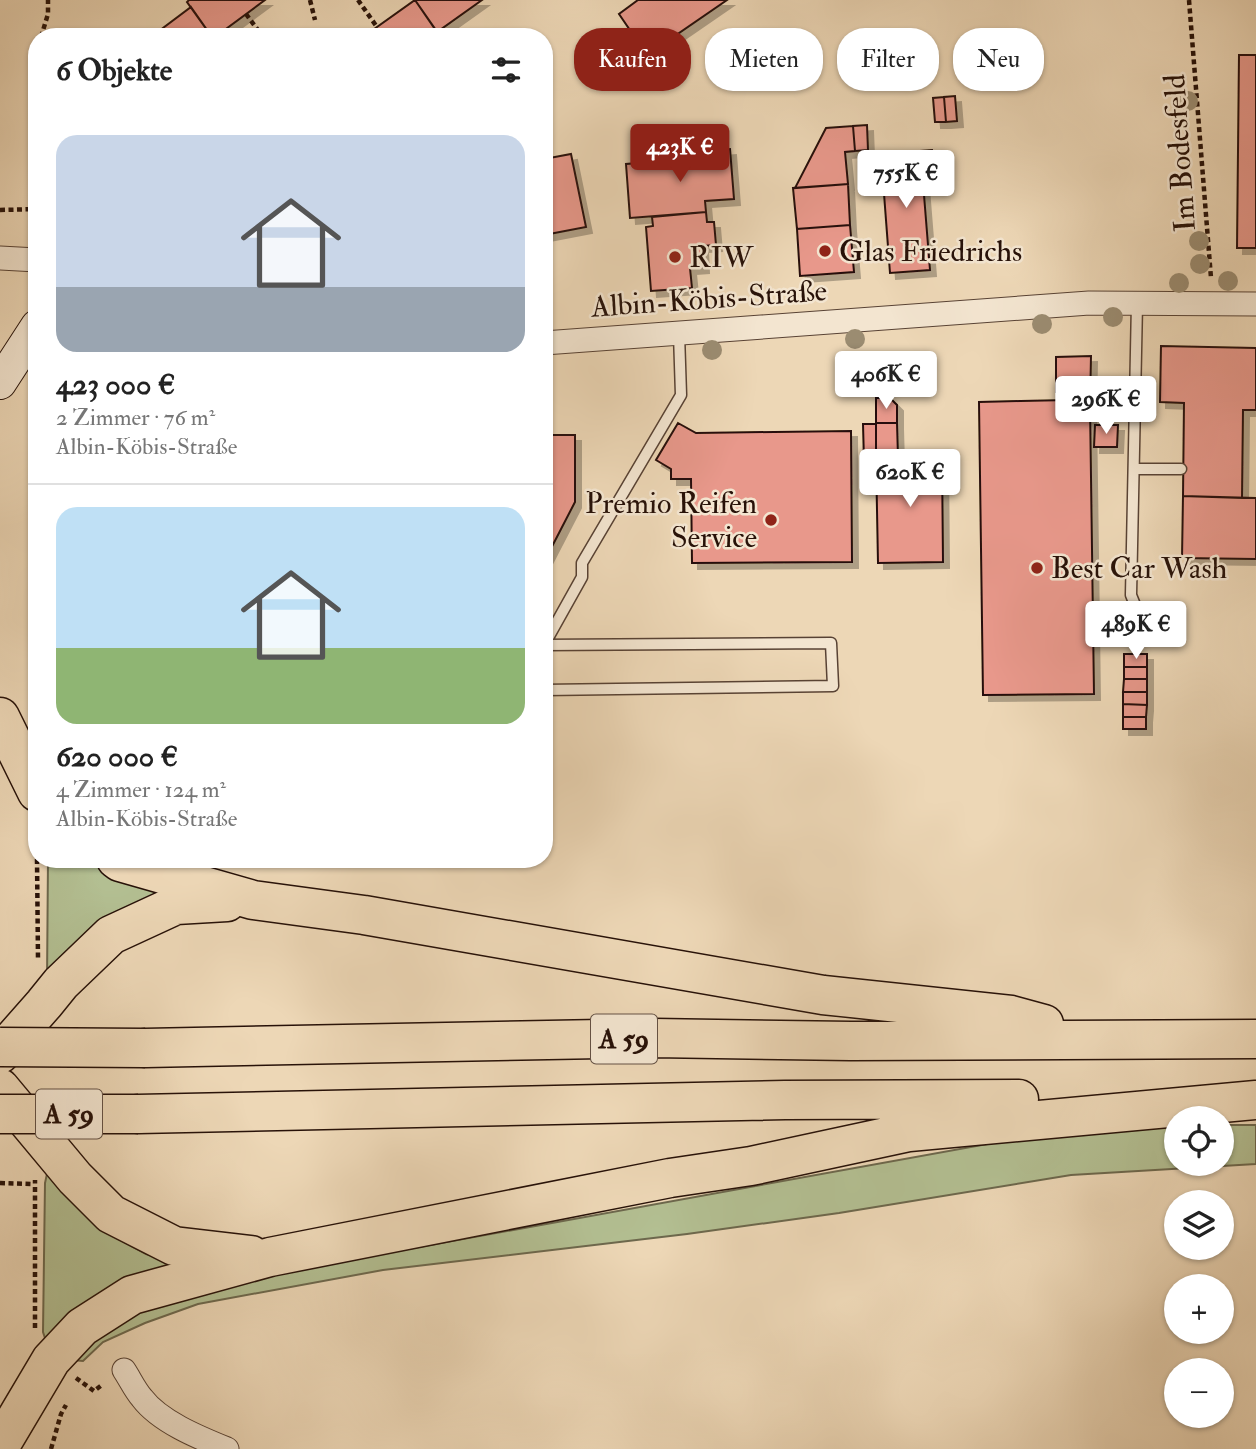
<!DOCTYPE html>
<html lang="de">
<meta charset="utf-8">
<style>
body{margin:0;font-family:"IM FELL Double Pica",serif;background:#f6f6f6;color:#222;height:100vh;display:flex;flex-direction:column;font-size:26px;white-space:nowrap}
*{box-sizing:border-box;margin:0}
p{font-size:23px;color:#767676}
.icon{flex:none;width:38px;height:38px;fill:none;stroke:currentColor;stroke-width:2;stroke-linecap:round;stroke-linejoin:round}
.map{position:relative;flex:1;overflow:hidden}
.side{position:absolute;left:28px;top:28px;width:525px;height:840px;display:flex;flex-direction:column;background:#fff;border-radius:28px;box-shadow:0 2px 5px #0004}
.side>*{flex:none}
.banner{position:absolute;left:574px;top:28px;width:576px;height:63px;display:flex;gap:14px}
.tools{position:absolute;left:1164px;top:1106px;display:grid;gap:14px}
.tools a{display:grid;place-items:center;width:70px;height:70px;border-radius:50%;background:#fff;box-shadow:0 2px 5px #0004;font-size:35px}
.price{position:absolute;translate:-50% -60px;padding:0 16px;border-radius:7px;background:#fff;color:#222;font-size:23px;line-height:46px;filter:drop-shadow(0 2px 4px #0008)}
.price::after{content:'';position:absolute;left:50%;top:42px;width:21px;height:16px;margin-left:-10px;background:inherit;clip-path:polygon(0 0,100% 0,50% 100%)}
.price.current{background:#8f2418;color:#fff}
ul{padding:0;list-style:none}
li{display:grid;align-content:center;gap:14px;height:371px;padding:0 28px}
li+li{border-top:2px solid #e0e0e0}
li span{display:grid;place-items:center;height:217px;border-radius:21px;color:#555}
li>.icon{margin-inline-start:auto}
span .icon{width:126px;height:126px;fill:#fffc;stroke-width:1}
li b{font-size:30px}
h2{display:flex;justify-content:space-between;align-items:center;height:84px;padding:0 28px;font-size:30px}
.tag{padding:0 24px;border-radius:28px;background:#fff;box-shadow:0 2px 5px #0004;font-size:24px;line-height:63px}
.tag.current{background:#8f2418;color:#fff}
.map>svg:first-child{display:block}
.green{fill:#b3bf92;stroke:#6d684d;stroke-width:2}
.building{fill:#e8988b;stroke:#271108;stroke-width:2;filter:url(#shadow)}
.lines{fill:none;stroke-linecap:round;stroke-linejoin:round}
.lane-casing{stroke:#584234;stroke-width:13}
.street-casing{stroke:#584234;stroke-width:25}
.secondary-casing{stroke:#271108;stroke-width:34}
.highway-casing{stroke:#271108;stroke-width:41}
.path{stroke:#271108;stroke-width:4.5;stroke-dasharray:5 3.5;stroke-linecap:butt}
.lane{stroke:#f3e5d0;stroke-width:10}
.street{stroke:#f3e5d0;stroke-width:23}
.secondary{stroke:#f3e5d0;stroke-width:32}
.highway{stroke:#edd7b6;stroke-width:38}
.highway-bridge-casing{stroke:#271108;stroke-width:41;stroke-linecap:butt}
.highway-bridge{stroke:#edd7b6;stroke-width:38}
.tree{fill:#9b8c71}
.poi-dot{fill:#8f2418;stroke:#f3e5d0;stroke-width:2.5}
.labels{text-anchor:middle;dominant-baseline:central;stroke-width:5;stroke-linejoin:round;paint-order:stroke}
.shield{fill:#f3e5d0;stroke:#645144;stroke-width:2}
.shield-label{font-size:28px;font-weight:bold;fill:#271108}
.street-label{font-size:30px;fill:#271108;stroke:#f3e5d0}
.poi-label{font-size:30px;fill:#271108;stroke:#f3e5d0;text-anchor:start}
</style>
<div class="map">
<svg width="1256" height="1449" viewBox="0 0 1256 1449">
<defs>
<filter id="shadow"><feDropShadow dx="6" dy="6" stdDeviation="0" flood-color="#0004"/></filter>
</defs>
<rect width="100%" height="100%" fill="#edd7b6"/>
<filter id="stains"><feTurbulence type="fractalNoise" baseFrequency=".00286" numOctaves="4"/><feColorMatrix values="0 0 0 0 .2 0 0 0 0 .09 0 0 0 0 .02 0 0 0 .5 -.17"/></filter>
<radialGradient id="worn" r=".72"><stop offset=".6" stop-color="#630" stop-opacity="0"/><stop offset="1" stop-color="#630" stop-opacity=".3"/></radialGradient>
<!-- green -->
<path class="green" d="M48,859h42l10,8 62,25 -115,90z
M1222,1125h34v39l-185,11 -232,38 -152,21 -304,36 -185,34 -53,19 -42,19 -20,19 -12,-1 44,-39 89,-35 822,-149 150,-11v38h46z
M48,1169l63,66 35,19 25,7 2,2 -125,84 -5,-15 2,-149z"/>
<!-- building -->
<path class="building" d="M189,0h76l-50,37h-3l-25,-35z
M415,0h67l-45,32z
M415,0l25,36 -1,1h-76z
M638,0h89l-80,55 -28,-41z
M191,7l21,30h-61z
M1239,55h17v193h-19z
M955,96l2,25 -11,1 -2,-25z
M944,97l2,25h-11l-2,-24z
M867,125l1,25 -13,1 -2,-25z
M853,126l2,25 -10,1 3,32 -53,4 31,-60z
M730,149l4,50 -29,2 1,11 -76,6 -4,-54 54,-4 -1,-7z
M932,150l2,19 -12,1 8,100 -40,3 -9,-119z
M571,154l15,73 -42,8v-76z
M848,184l2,41 -53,4 -4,-41z
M706,212l1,10h7l2,23 -14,1 1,21 -13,1 2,20 -41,3 -5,-64 7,-1 -1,-9z
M850,225l4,47 -54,4 -3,-47z
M1161,346l95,2v62h-13l-1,88 -59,-2 1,-93 -24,-1z
M1091,356l-1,49h-12v-12l-22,-1v-35z
M876,398h14l7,7v18h-21z
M1068,400l10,1v4h12l4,289 -111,1 -4,-293z
M678,423l18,10 155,-2 1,131 -160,1 -1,-84h-20v-10l-15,-9z
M876,423h21l1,34h-22z
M863,424h13v37h-12z
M1095,425h23l-1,22h-23z
M544,435h31v67l-31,60z
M942,456l1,106 -65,1 -2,-106z
M1183,496l73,2v61l-74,-1z
M1124,654h23v13h-23z
M1124,667h23v12h-23z
M1124,679h23v13h-24z
M1123,692h24v13l-24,-1z
M1123,704l24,1 -1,12h-23z
M1123,717h23v12h-23z"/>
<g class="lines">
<!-- lane casing -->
<g class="lane-casing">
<path id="lane" d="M1137,303l-6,292 8,20 25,11
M1134,469h47
M544,645l38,-68v-14l99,-168 -2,-61
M544,690l289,-4 -2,-43 -287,2"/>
</g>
<!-- street casing -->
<g class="street-casing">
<path id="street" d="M0,258l37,2
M544,343l545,-40 167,1
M124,1370c6,9 11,20 18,28 18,24 58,40 85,51"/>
</g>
<!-- secondary casing -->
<g class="secondary-casing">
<path id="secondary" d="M0,383l37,-57"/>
</g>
<!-- highway casing -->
<g class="highway-casing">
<path id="highway" d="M0,717l37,75
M116,859l4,3 133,38 111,15 459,80 188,20 33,9
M145,1048l509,-10 197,3 405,-2
M0,1054l44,-50 17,-21 50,-48 65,-30 51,-3
M0,1088l75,90 36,36 63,32 77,9
M138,1114l647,-14 234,-1
M0,1446l51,-86 31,-33 50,-32 138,-38 400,-79 81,-12 158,-34 347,-32"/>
</g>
<!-- path -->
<path class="path" d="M310,0l5,20
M358,0l19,27
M1189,0l22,278
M246,14l17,23
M41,37l7,-23v-14
M37,54l-2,8 2,105
M0,210l37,-1
M37,859l1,100
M0,1183l34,1
M35,1328v-148
M76,1378l18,13 9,-7
M51,1449l10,-35 5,-9"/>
<!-- lane -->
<use href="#lane" class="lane"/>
<!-- street -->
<use href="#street" class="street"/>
<!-- secondary -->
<use href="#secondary" class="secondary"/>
<!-- highway -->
<use href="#highway" class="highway"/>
<!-- highway-bridge casing -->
<g class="highway-bridge-casing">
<path id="highway-bridge" d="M0,1047l145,1
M0,1114h138"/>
</g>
<!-- highway-bridge -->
<use href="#highway-bridge" class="highway-bridge"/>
</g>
<!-- trees -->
<g class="tree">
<circle cx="1188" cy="101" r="10"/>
<circle cx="1199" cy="241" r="10"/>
<circle cx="1200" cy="264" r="10"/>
<circle cx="1228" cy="281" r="10"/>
<circle cx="1179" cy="283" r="10"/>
<circle cx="1113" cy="317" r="10"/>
<circle cx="1042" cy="324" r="10"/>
<circle cx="855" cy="339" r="10"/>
<circle cx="712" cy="350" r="10"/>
</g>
<!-- markers -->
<g class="poi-dot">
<circle cx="825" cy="251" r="7"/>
<circle cx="675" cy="257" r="7"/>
<circle cx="771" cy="520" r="7"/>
<circle cx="1037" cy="568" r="7"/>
</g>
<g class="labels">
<!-- shield labels -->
<g class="shield">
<rect x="591" y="1014.5" width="66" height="49" rx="5"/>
<rect x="36" y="1089.5" width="66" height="49" rx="5"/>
</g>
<g class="shield-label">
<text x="624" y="1039">A 59</text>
<text x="69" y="1114">A 59</text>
</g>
<!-- street labels -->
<g class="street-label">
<text transform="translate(1180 153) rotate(-94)">Im Bodesfeld</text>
<text transform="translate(709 299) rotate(-4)">Albin-Köbis-Straße</text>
</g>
<!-- poi labels -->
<g class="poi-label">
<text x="839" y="251">Glas Friedrichs</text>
<text x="689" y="257">RIW</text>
<text x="757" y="503" text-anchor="end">Premio Reifen<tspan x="757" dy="34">Service</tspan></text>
<text x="1051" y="568">Best Car Wash</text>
</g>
</g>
<rect width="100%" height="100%" filter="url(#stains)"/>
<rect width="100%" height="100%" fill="url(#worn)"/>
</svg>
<div class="tools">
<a><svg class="icon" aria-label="locate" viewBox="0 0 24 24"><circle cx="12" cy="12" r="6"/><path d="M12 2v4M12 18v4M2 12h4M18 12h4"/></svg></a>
<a><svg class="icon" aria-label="layers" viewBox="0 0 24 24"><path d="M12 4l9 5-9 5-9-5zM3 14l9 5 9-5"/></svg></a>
<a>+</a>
<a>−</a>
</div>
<b class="price current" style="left:680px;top:184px">423K €</b>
<b class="price" style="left:906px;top:210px">755K €</b>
<b class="price" style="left:886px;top:411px">406K €</b>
<b class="price" style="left:1106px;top:436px">296K €</b>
<b class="price" style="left:910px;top:509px">620K €</b>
<b class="price" style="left:1136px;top:661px">489K €</b>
<div class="banner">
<a class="tag current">Kaufen</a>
<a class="tag">Mieten</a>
<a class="tag">Filter</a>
<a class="tag">Neu</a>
</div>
<section class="side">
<h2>6 Objekte<svg class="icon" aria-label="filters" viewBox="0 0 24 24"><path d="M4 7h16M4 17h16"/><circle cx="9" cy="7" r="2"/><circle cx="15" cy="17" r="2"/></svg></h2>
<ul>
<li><span style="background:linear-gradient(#c9d6e8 70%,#9aa5b1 0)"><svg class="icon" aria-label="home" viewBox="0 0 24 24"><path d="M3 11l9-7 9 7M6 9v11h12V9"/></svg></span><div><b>423 000 €</b><p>2 Zimmer · 76 m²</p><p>Albin-Köbis-Straße</p></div></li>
<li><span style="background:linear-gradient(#bfe0f5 65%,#8fb573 0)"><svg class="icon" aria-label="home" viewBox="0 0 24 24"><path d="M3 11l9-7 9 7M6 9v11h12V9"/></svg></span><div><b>620 000 €</b><p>4 Zimmer · 124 m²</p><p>Albin-Köbis-Straße</p></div></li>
</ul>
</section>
</div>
